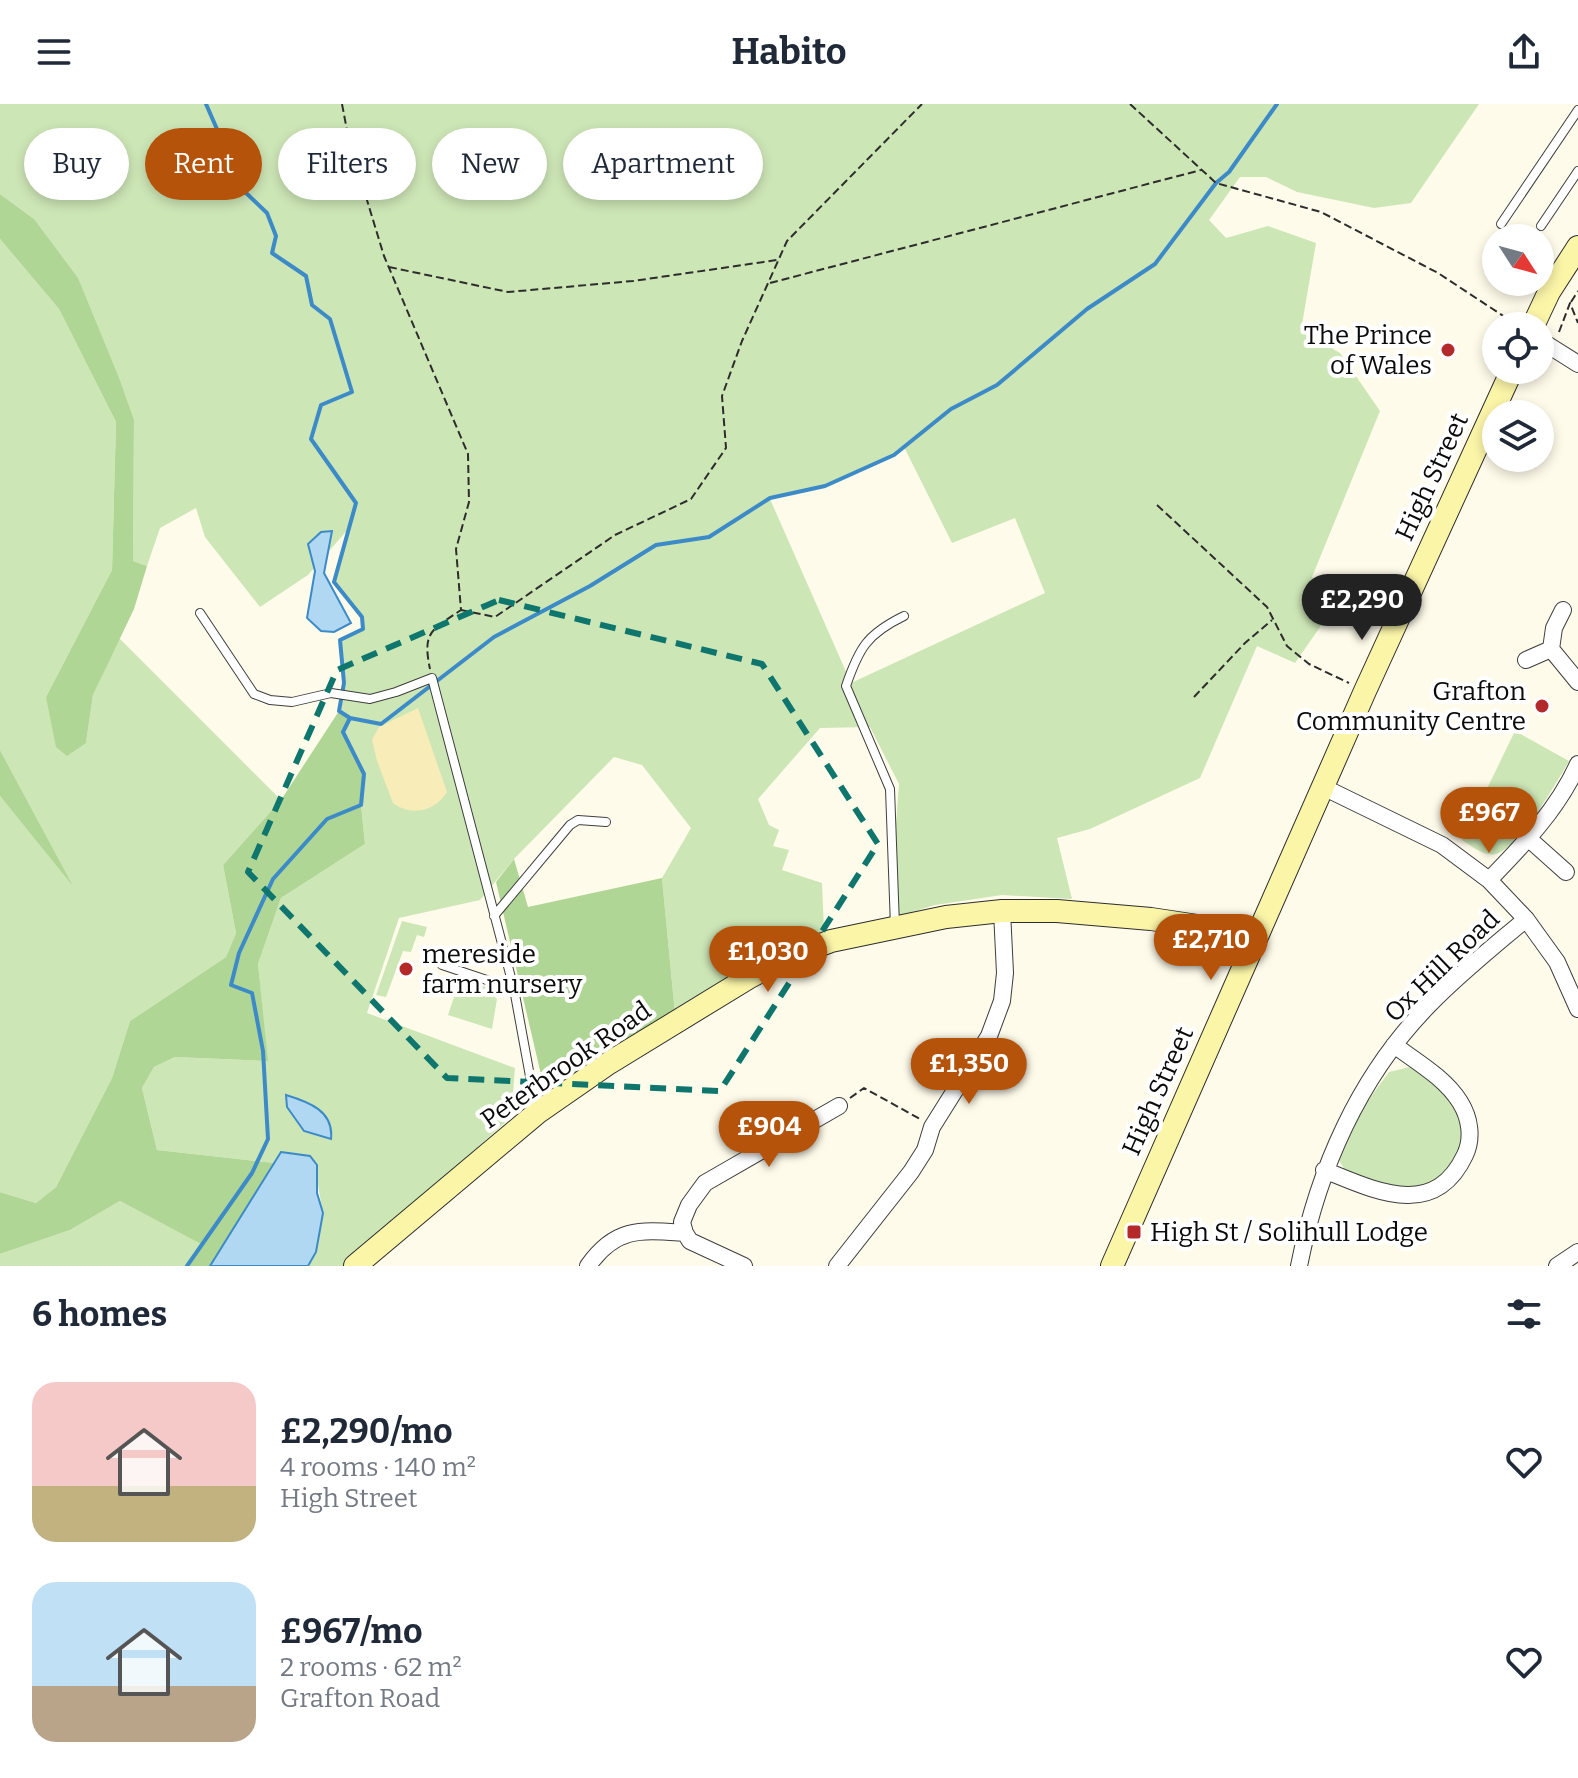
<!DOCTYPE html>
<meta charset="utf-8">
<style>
body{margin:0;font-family:Bitter,serif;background:#f2f2f3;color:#1f2937;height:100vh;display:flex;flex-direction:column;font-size:30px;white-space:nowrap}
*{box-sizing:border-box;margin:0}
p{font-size:26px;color:#747a83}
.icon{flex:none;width:44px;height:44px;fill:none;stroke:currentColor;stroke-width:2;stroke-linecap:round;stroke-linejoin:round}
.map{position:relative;height:1162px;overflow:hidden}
.panel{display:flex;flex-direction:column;background:#fff;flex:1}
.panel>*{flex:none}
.top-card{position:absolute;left:24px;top:24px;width:800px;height:72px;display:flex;gap:16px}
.needle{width:52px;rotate:126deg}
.controls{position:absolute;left:1482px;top:120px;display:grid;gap:16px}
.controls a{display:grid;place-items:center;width:72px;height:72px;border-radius:50%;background:#fff;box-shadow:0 4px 12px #0003;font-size:40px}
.price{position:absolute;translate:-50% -68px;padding:0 18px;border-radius:28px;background:#b45309;color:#fff;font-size:26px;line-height:52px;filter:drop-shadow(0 2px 4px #0008)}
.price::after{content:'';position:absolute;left:50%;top:48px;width:24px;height:18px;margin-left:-12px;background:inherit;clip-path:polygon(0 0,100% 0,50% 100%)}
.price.active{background:#222;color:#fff}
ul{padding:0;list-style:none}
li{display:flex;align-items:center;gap:24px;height:200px;padding:0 32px}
li span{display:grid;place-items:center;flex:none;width:224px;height:160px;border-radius:24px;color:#555}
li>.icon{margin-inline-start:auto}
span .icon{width:96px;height:96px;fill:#fffc;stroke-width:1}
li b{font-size:34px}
h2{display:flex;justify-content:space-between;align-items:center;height:96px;padding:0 32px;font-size:34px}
.tag{padding:0 28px;border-radius:36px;background:#fff;box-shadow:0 4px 12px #0003;font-size:28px;line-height:72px}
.tag.active{background:#b45309;color:#fff}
header{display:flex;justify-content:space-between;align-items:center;height:104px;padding:0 32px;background:#fff;font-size:36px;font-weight:700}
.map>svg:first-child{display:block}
.green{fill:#cde6b6;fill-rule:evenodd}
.forest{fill:#b0d696}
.sand{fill:#f8ecb9}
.water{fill:#b1d8f3;stroke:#3c8ac7;stroke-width:2}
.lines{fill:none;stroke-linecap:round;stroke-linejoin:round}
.stream{stroke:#3c8ac7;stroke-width:4}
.lane-casing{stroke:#3e3e3e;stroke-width:10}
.street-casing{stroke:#3e3e3e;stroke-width:18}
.secondary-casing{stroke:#2d2d2d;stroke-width:24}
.path{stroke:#2d2d2d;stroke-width:2;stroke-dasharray:8 4;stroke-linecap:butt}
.lane{stroke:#fff;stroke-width:8}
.street{stroke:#fff;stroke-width:16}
.secondary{stroke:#fbf5a8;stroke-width:22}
.marked{fill:none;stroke:#0f766e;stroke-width:6;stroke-dasharray:16 10;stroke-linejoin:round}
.poi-dot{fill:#b42a2b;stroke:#fff;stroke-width:3}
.labels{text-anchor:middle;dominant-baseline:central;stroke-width:8;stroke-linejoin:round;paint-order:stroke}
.poi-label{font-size:26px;fill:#0b0b0b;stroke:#fff;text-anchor:end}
.street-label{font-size:26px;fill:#0b0b0b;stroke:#fff}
</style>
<header><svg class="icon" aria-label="menu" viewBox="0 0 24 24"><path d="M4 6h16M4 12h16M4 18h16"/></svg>Habito<svg class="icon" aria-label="share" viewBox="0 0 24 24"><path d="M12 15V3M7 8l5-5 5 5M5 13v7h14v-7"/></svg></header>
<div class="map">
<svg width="1578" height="1162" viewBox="0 0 1578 1162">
<rect width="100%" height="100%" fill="#fefbea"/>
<!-- green -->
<path class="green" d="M0,0h1479l-68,99 -37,5 -77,-16 -31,-15h-26l-31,43 17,18 42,-12 48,17 -15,87 39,23 40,58 -68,166 24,27 -41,59 -38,-17 -57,132 -110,51 -33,9 15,61 -70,-4 -67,10 -46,14 10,-135 -29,-57 -50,1 -62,71 11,26 10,5 -6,16 16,4 -7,20 40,13 2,47 -149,84 -13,-136 29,-50 -49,-63 -28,-8 -100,102 -34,41 -81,18 -32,95 148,55 -4,49 -165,149h-38c8,-15 13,-33 14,-50 1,-13 -5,-26 -4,-39l-37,-25 -7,11 -117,-13 -15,-62 12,-21 21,-10 92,4 -9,-97 23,-66 84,-54 -4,-39 3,-31 -21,-42 7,-14 -11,-7 5,-28 -4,-43 23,-11 -1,-12 -28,-35 16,-55 -42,48 -48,32 -55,-70 -9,-29 -36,20 -13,38 -14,-5 1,-141 -100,-201 -34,-25zM904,343l48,96 63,-25 30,75 -194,90 -81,-184 55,-13 69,-31z
M0,135l59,70 57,113 -4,148 -66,127 40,46 7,-48 26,-57 162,162 -58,65 13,68 -10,24 -96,64 -18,57 -56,109 -20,16 -36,-11v-396l70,85 -70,-131z
M1515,627l54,30c-12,21 -50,87 -73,93 -12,3 -24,-8 -34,-14z
M402,817l25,6 -3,10 -7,-2 -6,17 -8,-1 -17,46 -10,-2z
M459,878l25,4 13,13 -5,30 -44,-14z
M1414,962c32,26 66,52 40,96 -7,11 -19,22 -33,26 -24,5 -51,-7 -73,-13l-11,-18 24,-47 28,-38z
M120,1097l84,44 -17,21h-187v-12l70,-24z"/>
<!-- forest -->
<path class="forest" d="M0,90l34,25 44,59 41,100 15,42 -1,141 14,5 -13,43 -41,86 -7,48 -19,13 -11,-9 -10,-50 66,-127 4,-148 -57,-113 -59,-70z
M339,607l11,7 -7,14 21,42 -3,31 4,39 -84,54 -23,66 10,97 -93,-4 -21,10 -12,21 15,62 117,13 -64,103h-23l16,-21 -83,-44 -50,29 -70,24v-62l36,11 20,-16 56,-109 18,-57 96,-64 10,-24 -13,-68 58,-65z
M0,646l73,136 -73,-90z
M514,755l14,48 134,-29 13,136 -129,82 -50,-214z"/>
<!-- sand -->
<path class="sand" d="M418,604l29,84c-12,19 -35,25 -54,11l-16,-42 -5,-21 7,-13z"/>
<!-- water -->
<path class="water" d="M332,427l-8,42 27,50 -17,9 -13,-1 -14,-13 8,-47 -7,-27 13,-12z
M286,991c23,7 48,16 45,44l-27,-8 -17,-24z
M281,1048l29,4 7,9v28l6,20 -7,39 -8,14h-98z"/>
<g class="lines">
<!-- stream -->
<path class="stream" d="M206,0l38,87 23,22 9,23 -4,17 34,23 6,29 18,14 22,73 -31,13 -10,34 45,64 -22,79 28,35 1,12 -23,11 4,43 -5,28 11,7 31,6 113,-87 96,-51 66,-41 53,-8 61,-39 55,-12 69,-31 57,-46 46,-24 90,-76 68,-45 61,-81 13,-11 48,-68
M187,1162l65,-93 16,-34 -5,-88 -11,-58 -21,-8 8,-32 34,-74 54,-60 34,-14 3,-31 -21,-42 7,-14"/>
<!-- lane casing -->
<g class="lane-casing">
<path id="lane" d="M1501,120l77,-114
M1541,122l37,-55
M200,509l54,81 16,6 22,2 39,-9 39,6 26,-7 36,-14 82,311 22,120
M494,812l76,-91 8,-5 28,2
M895,822l-5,-137 -44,-103c13,-38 21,-52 58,-70
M442,861l72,24"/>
</g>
<!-- street casing -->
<g class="street-casing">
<path id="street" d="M1540,236l38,24
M1563,506l-9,18 -3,21 27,33
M1526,556l25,-11
M1323,683l119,58 47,35 37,39 31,43 21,47
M1529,735l37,33
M1489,776c34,-35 69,-71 89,-116
M1324,1066c50,20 110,51 141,-15 8,-17 5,-37 -5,-53 -15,-24 -43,-40 -66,-57
M685,1129l-3,-11 7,-17 16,-22 134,-77
M588,1162c28,-40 54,-36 97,-33l5,8 54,25
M837,1162l74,-94 14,-22 7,-23 57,-91 13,-35 3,-28 -3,-62
M1299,1162c19,-96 60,-190 130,-261 30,-31 64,-58 97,-86
M1557,1162l21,-14"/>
</g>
<!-- secondary casing -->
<g class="secondary-casing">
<path id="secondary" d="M1533,222l16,-34 29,-45
M355,1162l182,-153 72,-50 139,-85 36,-19 47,-18 115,-24 56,-6h55l94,8 106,16
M1112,1162l253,-575 147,-321"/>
</g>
<!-- path -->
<path class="path" d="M342,0l7,37 35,115 84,198 1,48 -13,47 5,61c-29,20 -39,21 -31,59
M1130,0l86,79 105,29 117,61 76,50
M389,163l119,25 125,-11 144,-21
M770,179l431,-113
M1571,198l7,-11
M1559,228l11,-29 8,20
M1157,401l110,102 20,39 22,18 40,19
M461,506l34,7 120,-82 76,-36 35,-51 -4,-52 20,-55 45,-100 135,-137
M1194,593l51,-54 27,-23
M850,994l14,-10 56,31"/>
<!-- lane -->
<use href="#lane" class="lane"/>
<!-- street -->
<use href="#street" class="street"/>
<!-- secondary -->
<use href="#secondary" class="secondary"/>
</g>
<!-- marked area -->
<path class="marked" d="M499,496l263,64 116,180 -158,247 -273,-13 -199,-206 89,-202z"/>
<!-- markers -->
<g class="poi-dot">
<circle cx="1448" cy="246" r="8"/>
<circle cx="1542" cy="602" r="8"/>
<circle cx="406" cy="865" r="8"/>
<rect x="1126" y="1120" width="16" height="16" rx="4"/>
</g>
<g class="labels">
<!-- poi labels -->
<g class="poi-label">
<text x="1432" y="231">The Prince<tspan x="1432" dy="30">of Wales</tspan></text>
<text x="1526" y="587">Grafton<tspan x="1526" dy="30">Community Centre</tspan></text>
<text x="422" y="850" text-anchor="start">mereside<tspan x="422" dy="30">farm nursery</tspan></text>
<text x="1150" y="1128" text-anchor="start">High St / Solihull Lodge</text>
</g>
<!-- street labels -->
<g class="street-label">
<text transform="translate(1432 373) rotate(-65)">High Street</text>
<text transform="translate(1442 862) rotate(-44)">Ox Hill Road</text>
<text transform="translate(566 961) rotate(-35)">Peterbrook Road</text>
<text transform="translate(1158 987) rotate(-66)">High Street</text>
</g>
</g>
</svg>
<div class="controls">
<a><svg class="needle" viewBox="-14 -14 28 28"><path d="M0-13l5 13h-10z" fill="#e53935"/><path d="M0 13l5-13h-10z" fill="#747a83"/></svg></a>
<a><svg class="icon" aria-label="locate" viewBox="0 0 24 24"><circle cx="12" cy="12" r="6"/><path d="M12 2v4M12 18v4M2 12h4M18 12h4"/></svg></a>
<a><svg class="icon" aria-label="layers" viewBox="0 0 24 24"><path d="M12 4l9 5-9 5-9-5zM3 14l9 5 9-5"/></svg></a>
</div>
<b class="price active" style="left:1362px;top:538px">£2,290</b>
<b class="price" style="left:1489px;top:751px">£967</b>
<b class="price" style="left:1211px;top:878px">£2,710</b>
<b class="price" style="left:768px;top:890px">£1,030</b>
<b class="price" style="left:969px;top:1002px">£1,350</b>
<b class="price" style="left:769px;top:1065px">£904</b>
<div class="top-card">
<a class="tag">Buy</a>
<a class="tag active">Rent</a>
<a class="tag">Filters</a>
<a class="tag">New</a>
<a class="tag">Apartment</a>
</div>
</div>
<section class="panel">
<h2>6 homes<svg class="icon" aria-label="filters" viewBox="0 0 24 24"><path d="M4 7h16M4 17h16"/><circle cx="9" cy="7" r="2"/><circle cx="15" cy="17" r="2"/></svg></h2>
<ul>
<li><span style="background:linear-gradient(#f6c9c9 65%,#c2b280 0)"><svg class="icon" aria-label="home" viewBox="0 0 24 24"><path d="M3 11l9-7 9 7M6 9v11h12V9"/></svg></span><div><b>£2,290/mo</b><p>4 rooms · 140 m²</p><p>High Street</p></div><svg class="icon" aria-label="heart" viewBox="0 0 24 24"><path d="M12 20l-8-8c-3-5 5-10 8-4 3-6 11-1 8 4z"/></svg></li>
<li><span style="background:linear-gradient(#bfe0f5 65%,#b9a48a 0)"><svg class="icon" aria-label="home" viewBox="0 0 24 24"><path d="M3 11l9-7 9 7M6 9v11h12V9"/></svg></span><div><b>£967/mo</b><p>2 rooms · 62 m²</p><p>Grafton Road</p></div><svg class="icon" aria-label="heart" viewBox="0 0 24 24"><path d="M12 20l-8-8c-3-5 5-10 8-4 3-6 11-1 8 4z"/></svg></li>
</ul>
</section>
